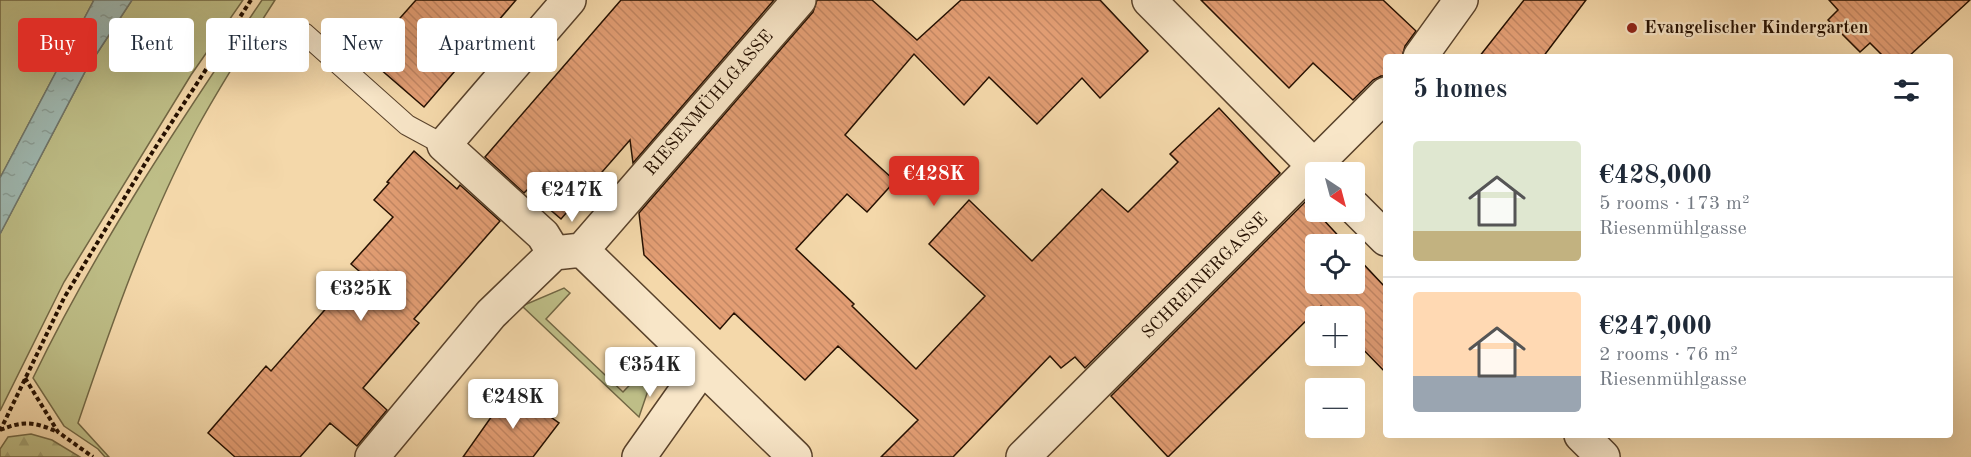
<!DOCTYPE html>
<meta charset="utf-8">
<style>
body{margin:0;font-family:"Old Standard TT",serif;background:#f2f2f3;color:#1f2937;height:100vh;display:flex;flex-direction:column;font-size:22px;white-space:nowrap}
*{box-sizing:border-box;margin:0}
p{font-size:20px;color:#747a83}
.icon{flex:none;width:33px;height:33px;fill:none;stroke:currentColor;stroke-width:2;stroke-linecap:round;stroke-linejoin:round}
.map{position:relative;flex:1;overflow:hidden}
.sheet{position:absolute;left:1383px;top:54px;width:570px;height:384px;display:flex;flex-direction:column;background:#fff;border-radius:6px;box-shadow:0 6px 24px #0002}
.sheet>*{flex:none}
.top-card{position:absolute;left:18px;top:18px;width:570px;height:54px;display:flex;gap:12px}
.needle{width:39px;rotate:144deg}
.fabs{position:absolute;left:1305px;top:162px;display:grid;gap:12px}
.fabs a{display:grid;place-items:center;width:60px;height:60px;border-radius:6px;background:#fff;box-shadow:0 6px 24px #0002;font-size:30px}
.price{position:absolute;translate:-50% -51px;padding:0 14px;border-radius:6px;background:#fff;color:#222;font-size:20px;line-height:39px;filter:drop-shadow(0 2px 3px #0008)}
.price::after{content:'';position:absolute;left:50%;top:36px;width:18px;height:14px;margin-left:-9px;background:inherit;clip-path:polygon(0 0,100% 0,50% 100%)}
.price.selected{background:#d93025;color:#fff}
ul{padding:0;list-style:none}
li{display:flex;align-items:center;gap:18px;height:150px;padding:0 30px}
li+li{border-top:2px solid #e0e1e3}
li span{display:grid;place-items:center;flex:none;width:168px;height:120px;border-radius:6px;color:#555}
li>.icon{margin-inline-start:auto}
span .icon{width:72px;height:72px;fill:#fffc;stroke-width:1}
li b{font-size:26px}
h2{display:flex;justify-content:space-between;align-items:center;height:72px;padding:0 30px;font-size:26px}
.tag{padding:0 21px;border-radius:6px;background:#fff;box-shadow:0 6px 24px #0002;font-size:21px;line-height:54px}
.tag.selected{background:#d93025;color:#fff}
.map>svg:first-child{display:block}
.green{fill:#bebe87;stroke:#726744;stroke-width:1.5}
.forest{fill:url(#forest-firs);stroke:#726744;stroke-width:1.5}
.water{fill:url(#water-ripples);stroke:#6e756b;stroke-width:1.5}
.building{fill:url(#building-back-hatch);stroke:#251001;stroke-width:1.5}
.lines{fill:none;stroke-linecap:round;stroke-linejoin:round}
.lane-casing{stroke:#59422b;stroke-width:22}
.street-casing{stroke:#59422b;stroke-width:36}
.path{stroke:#251001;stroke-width:4;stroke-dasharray:4.5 3;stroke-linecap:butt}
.lane{stroke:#f8e6c8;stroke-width:20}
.street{stroke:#f8e6c8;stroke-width:33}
.poi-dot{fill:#8f2418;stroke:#f8e6c8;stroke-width:2}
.labels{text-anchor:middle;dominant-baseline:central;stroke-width:4.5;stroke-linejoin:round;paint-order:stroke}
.poi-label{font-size:18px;font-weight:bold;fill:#251001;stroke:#f8e6c8;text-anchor:start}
.street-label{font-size:18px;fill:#251001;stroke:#f8e6c8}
</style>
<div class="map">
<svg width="1971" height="457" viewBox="0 0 1971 457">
<defs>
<pattern id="forest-firs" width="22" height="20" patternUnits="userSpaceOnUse" patternTransform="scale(1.5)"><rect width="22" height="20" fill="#bebe87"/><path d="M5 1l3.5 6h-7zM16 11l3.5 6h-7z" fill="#a3a273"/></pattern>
<pattern id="water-ripples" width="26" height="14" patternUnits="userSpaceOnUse" patternTransform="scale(1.5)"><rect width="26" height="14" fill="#9eb8b1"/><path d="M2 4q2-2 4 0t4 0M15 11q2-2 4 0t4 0" fill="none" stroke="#889d96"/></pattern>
<pattern id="building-back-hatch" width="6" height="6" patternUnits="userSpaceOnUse" patternTransform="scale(1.5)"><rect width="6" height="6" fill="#e39e74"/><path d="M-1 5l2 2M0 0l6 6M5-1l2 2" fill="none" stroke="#c38763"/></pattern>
</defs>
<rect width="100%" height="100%" fill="#f4d8aa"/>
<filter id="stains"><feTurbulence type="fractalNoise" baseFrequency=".00333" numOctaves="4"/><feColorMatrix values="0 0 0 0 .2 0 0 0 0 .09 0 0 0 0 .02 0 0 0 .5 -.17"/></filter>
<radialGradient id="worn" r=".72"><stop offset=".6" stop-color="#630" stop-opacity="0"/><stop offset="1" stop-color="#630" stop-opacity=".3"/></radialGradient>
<!-- green -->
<path class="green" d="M0,0h94l-94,178z
M132,0h111l-52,75 -127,207 -64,129v-177l86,-164z
M262,0h13c-27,42 -54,84 -78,128 -50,94 -85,195 -119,295l31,34h-4l-7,-8 -34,-23 -31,-48c64,-133 147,-256 229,-378z
M564,288l6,5 -24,26 77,73 24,-25 7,6 -15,44 -117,-111z"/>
<!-- forest -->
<path class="forest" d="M31,434l21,6 28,17h-80v-8l8,-12z"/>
<!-- water -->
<path class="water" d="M94,0h38l-46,70 -86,164v-56z"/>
<!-- building -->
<path class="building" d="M416,0h100l-92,107 -53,-46 3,-5 -4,-4z
M621,0h153l-141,163 -3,-23 -69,79 -34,-29 -3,3 -39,-36z
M817,0h55l45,40 44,-40h139l48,51 -48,47 -18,-20 -45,46 -48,-47 -25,28 -50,-51 -69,81 50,46 -28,31 -20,-18 -51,55 58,55 -2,2 64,63 69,-73 -56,-52 40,-44 63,61 70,-72 26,23 50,-50 -8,-8 49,-46 61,65 -195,195 -10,-11 -14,11 -11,-12 -97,101h-72l37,-37 -80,-74 -33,34 -71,-67 -14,16 -76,-74 -5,-42 174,-201z
M1201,0h182l33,31 -11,15 -3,11h-16v19h-5l-8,4 -20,20 -40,-37 -24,25z
M1524,0h62l-43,57h-64z
M1829,0h141l-62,57h-24l-14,-14 -10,9 -32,-32 10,-10z
M414,151l43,38 3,-4 40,36 -86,98 5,4 -56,65 24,22 -30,36 -27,-23 -30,34h-65l-27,-24 58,-67 5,5 88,-100 -8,-7 42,-47 -19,-17 15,-17 -2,-1z
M1306,201l40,43h-30v40h38v-30l32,34v85l-32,-33v-24h-23l-10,-10 -153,151 -57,-61z
M511,389l48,34 -26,34h-70z"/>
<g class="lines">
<!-- lane casing -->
<g class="lane-casing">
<path id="lane" d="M304,33l103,92 37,20"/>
</g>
<!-- street casing -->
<g class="street-casing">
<path id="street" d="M1149,0l171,172
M1420,57l41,-57
M1354,207l32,32
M582,250l213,207
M554,253l-11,-18 -99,-90 125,-145
M1581,435l22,22
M372,457l119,-143 63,-61 28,-3 217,-250
M639,457l63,-89
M1023,457l363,-363"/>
</g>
<!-- path -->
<path class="path" d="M25,378l33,54 35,25
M0,430c25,-10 34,-8 58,2
M0,431l64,-133 82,-136 105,-162"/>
<!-- lane -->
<use href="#lane" class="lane"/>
<!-- street -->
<use href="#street" class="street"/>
</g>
<!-- markers -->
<circle class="poi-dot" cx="1632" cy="28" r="6"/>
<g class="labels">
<!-- poi labels -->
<g class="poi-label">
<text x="1644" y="28">Evangelischer Kindergarten</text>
</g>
<!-- street labels -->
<g class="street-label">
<text transform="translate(709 103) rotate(-49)">RIESENMÜHLGASSE</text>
<text transform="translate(1205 276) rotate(-45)">SCHREINERGASSE</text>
</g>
</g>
<rect width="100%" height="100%" filter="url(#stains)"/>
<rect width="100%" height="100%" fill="url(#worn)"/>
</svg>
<div class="fabs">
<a><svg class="needle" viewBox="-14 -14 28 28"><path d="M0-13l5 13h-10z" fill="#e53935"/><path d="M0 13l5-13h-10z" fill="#747a83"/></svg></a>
<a><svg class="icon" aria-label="locate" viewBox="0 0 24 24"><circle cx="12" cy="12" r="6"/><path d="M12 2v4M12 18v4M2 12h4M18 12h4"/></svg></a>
<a>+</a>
<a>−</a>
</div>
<b class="price selected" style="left:934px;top:207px">€428K</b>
<b class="price" style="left:572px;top:223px">€247K</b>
<b class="price" style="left:361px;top:322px">€325K</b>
<b class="price" style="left:650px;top:398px">€354K</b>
<b class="price" style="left:513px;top:430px">€248K</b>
<div class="top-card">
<a class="tag selected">Buy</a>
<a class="tag">Rent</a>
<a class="tag">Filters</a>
<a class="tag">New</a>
<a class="tag">Apartment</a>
</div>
<section class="sheet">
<h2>5 homes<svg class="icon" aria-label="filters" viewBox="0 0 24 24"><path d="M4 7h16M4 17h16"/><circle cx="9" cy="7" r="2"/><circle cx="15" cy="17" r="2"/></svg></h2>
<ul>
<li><span style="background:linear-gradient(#dfe7d0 75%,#c2b280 0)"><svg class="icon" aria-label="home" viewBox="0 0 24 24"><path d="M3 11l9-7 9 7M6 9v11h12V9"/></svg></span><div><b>€428,000</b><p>5 rooms · 173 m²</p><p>Riesenmühlgasse</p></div></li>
<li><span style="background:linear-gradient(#ffd9b3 70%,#9aa5b1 0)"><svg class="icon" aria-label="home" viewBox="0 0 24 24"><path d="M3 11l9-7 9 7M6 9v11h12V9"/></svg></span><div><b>€247,000</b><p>2 rooms · 76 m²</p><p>Riesenmühlgasse</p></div></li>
</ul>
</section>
</div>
